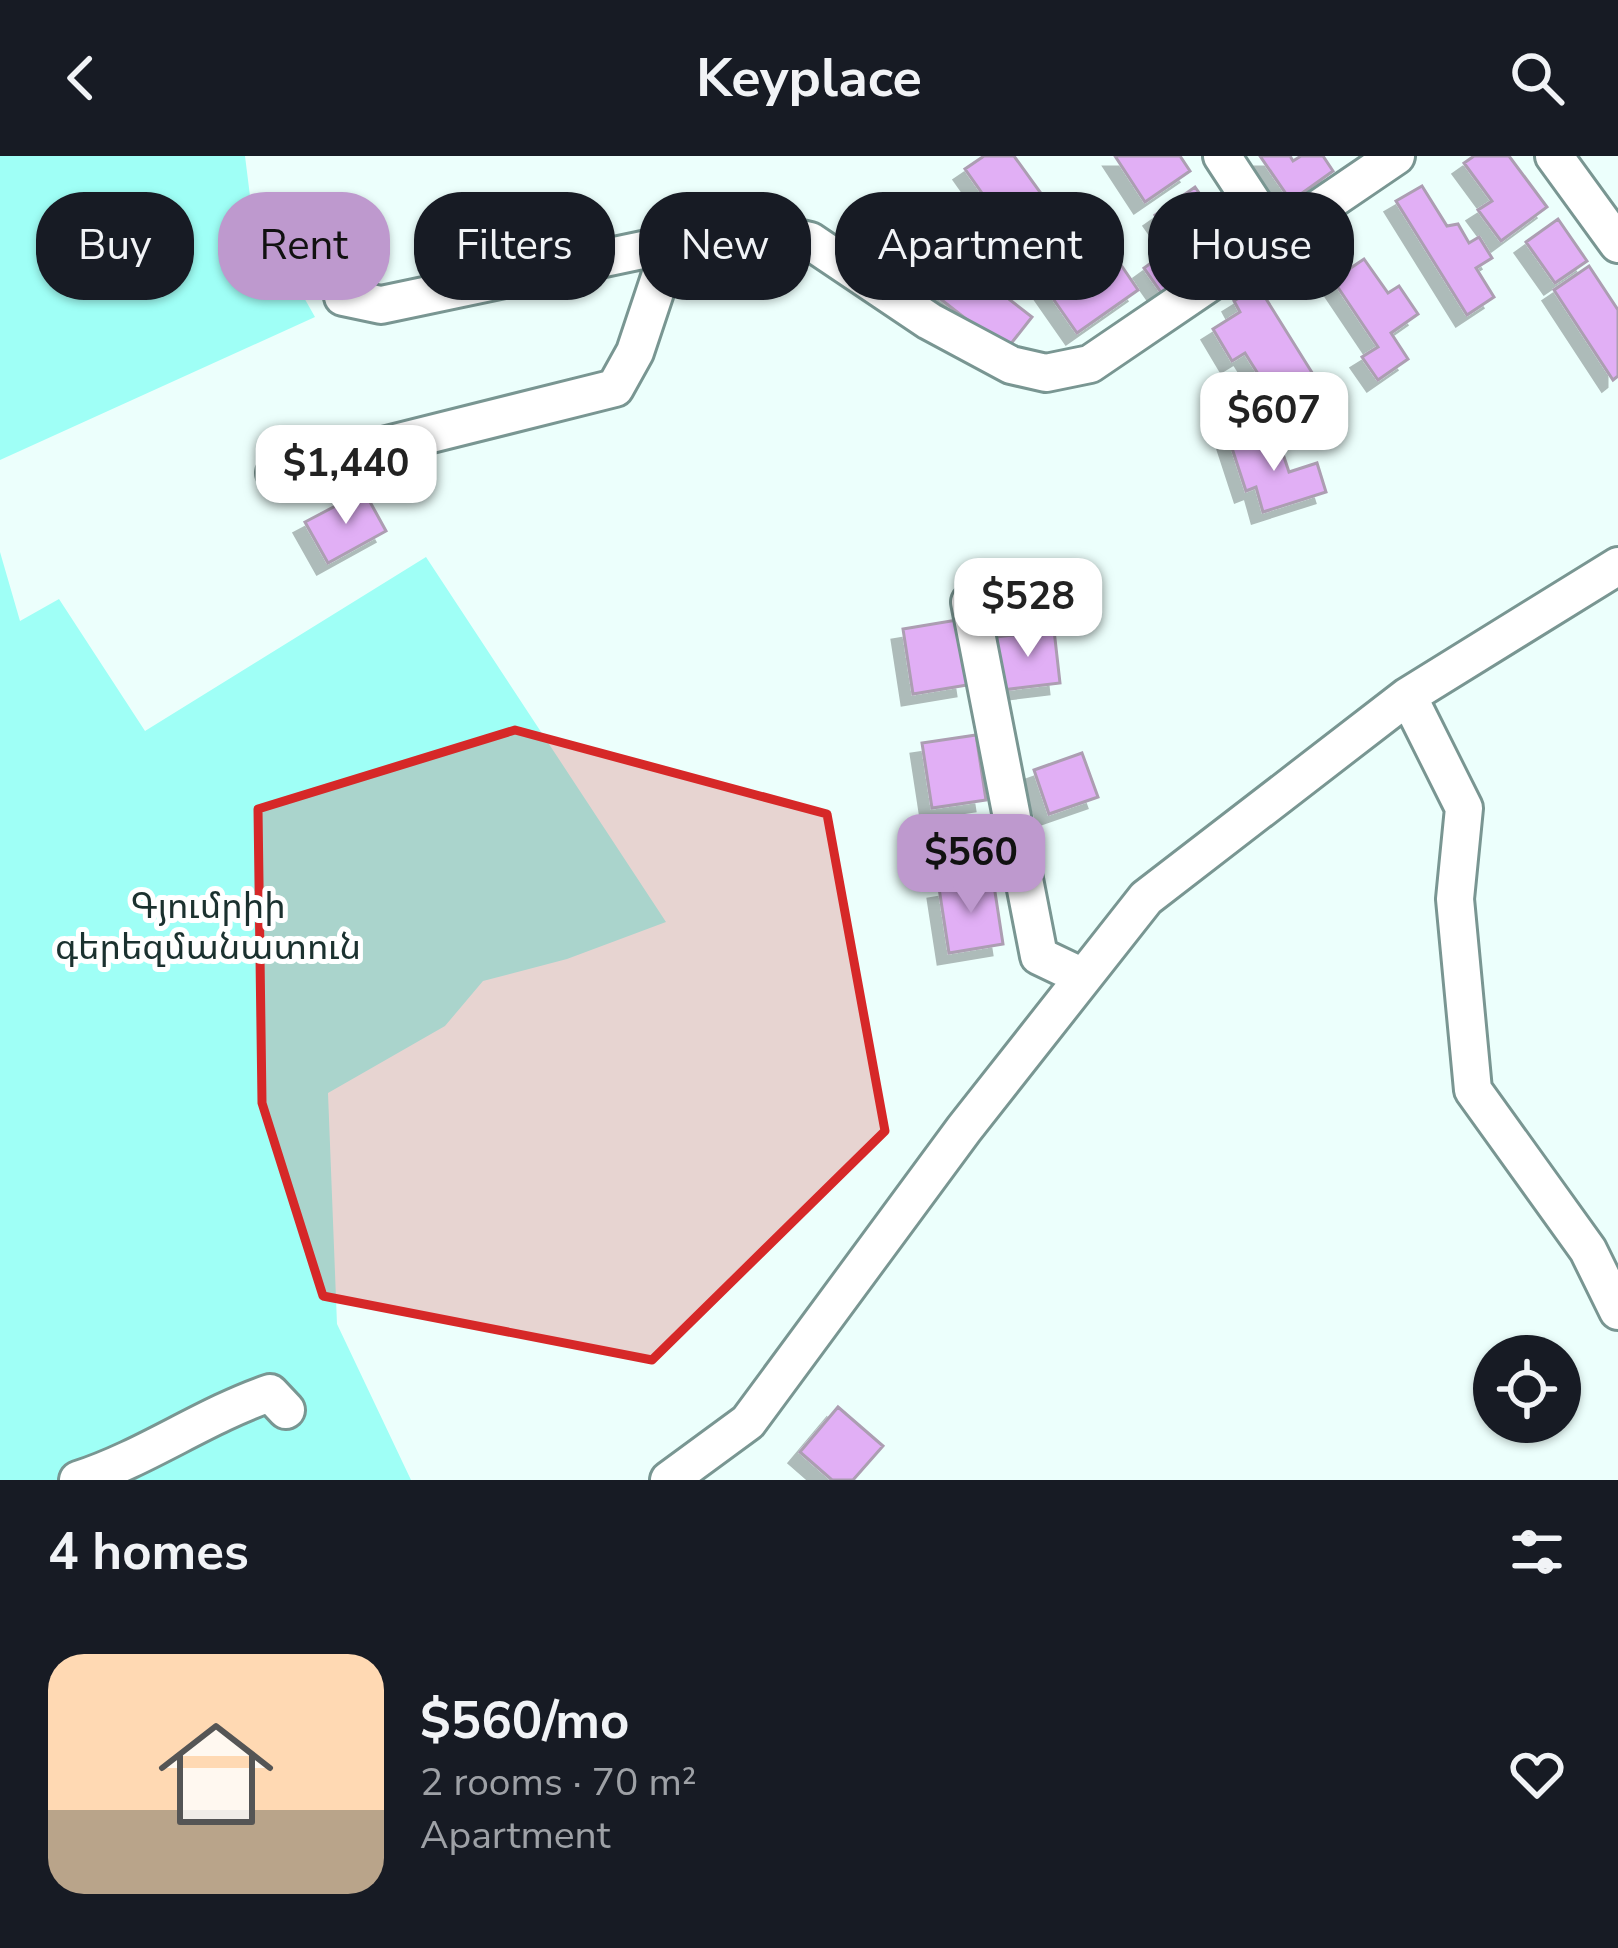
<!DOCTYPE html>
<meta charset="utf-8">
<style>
body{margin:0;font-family:"Nunito Sans","Noto Sans Armenian",sans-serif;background:#20242c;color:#f1f3f6;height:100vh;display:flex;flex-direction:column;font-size:45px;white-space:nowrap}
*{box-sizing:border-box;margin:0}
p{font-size:39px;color:#9ea1a6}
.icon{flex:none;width:66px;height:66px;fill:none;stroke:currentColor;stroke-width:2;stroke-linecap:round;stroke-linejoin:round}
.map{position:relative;height:1324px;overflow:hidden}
.side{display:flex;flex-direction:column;background:#171b24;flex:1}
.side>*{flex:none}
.guide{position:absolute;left:36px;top:36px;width:1548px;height:108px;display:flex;gap:24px}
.tools{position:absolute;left:1473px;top:1179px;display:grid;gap:24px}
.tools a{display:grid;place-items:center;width:108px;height:108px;border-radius:50%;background:#171b24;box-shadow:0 3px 9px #0004;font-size:60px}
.price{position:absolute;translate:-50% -102px;padding:0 27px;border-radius:24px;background:#fff;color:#222;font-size:39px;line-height:78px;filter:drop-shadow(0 3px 6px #0008)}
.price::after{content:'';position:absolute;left:50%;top:72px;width:36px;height:27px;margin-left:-18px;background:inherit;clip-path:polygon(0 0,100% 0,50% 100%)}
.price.active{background:#be99ce;color:#111}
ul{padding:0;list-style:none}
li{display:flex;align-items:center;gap:36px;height:300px;padding:0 48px}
li span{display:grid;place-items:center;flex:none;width:336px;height:240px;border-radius:36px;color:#555}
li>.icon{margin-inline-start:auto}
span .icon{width:144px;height:144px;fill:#fffc;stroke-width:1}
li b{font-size:51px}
h2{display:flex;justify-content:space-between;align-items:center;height:144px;padding:0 48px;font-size:51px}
.tag{padding:0 42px;border-radius:48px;background:#171b24;box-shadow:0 3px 9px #0004;font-size:42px;line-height:108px}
.tag.active{background:#be99ce;color:#111}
header{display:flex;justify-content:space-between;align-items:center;height:156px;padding:0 48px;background:#171b24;font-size:54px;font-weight:700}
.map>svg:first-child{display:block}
.green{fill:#9ffff6}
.building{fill:#e1aff5;stroke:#ac9eb2;stroke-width:3;filter:url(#shadow)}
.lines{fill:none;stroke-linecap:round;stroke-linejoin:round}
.minor-casing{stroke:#799692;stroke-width:42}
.minor{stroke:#fff;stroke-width:36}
.marked{fill:#d62828;fill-opacity:0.2;stroke:#d62828;stroke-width:9;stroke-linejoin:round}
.labels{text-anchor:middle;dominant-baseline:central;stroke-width:10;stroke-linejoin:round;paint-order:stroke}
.park-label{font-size:36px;fill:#1b312f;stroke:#fff}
</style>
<header><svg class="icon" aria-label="back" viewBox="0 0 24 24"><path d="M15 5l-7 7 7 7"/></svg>Keyplace<svg class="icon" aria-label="search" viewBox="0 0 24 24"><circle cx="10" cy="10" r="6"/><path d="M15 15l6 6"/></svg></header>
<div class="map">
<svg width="1618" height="1324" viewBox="0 0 1618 1324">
<defs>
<filter id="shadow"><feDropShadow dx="-11" dy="11" stdDeviation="0" flood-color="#0004"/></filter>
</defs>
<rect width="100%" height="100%" fill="#ecfffc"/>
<!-- green -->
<path class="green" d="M0,0h245l6,48 64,113 -315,143z
M0,396l20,69 39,-22 86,132 281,-174 240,365 -99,37 -84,22 -38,45 -117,67 9,231 74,156h-411z"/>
<!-- building -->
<path class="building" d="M984,0h30l31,43 -39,28 -41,-58z
M1115,0h65l10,15 -45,31z
M1260,0h30l3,5 8,-5h22l10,15 -42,30z
M1474,0h35l38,51 -46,34 -23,-31 14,-9 -28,-38z
M1422,30l25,40 11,-2 11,19 10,-6 13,21 -16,10 18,29 -27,18 -71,-114z
M1195,31l42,60 -72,51 -21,-30 32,-23 -21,-30z
M1558,63l29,42 -32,22 -29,-41z
M1051,72l38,55 30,-21 19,28 -61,43 -58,-83z
M1364,103l24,34 11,-7 19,28 -27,19 17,26 -30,21 -16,-23 16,-10 -45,-67z
M960,106l28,23 7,-9 20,17 -5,7 22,17 -26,33 -72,-56z
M1589,110l29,44v66l-5,4 -59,-90z
M1258,130l68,109 -39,25 -42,-67 -13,8 -19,-32 27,-17 -6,-11z
M1258,274l8,23 15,-5 8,24 28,-9 9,29 -63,20 -7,-25 -10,4 -17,-52z
M364,335l22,40 -58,32 -23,-41z
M957,464l10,65 -54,9 -10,-65z
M1054,474l6,53 -58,7 -6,-53z
M976,579l10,65 -54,8 -10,-65z
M1082,597l16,44 -49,17 -15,-44z
M993,723l10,65 -54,9 -10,-65z
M838,1251l45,39 -30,34h-21l-32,-28z"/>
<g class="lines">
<!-- minor casing -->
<g class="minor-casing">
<path id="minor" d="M1222,0l53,81
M1554,0l64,88
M343,141l38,8 290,-61 87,-11 26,2 26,6 119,80 82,44 35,8 44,-9 306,-208
M275,317l340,-85 20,-36 36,-108
M970,446l69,354 44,21
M1408,540l56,112 -9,91 18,191 115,160 30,61
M78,1324c68,-22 125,-64 192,-87l16,17
M669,1324l79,-58 216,-293 182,-231 262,-202 210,-130"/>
</g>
<!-- minor -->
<use href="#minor" class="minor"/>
</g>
<!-- marked area -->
<path class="marked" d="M515,574l312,84 58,317 -233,229 -329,-64 -61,-193 -4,-294z"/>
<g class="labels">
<!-- park labels -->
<g class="park-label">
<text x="208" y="750">Գյումրիի<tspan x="208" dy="41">գերեզմանատուն</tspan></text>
</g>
</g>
</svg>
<div class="tools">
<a><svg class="icon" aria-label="locate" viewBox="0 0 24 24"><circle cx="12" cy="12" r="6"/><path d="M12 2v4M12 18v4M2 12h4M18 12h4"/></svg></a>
</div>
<b class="price" style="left:1274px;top:318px">$607</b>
<b class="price" style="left:346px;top:371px">$1,440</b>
<b class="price" style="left:1028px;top:504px">$528</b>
<b class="price active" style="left:971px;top:760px">$560</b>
<div class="guide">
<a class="tag">Buy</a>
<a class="tag active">Rent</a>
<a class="tag">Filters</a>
<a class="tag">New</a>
<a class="tag">Apartment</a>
<a class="tag">House</a>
</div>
</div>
<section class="side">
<h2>4 homes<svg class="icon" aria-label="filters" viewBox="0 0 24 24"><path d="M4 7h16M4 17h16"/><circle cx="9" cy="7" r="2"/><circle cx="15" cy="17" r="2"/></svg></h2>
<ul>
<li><span style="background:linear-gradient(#ffd9b3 65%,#b9a48a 0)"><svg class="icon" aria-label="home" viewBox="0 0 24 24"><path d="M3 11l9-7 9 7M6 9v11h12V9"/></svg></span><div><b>$560/mo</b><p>2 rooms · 70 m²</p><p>Apartment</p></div><svg class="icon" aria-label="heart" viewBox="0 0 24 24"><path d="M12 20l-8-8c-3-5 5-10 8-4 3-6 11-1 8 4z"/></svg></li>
</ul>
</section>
